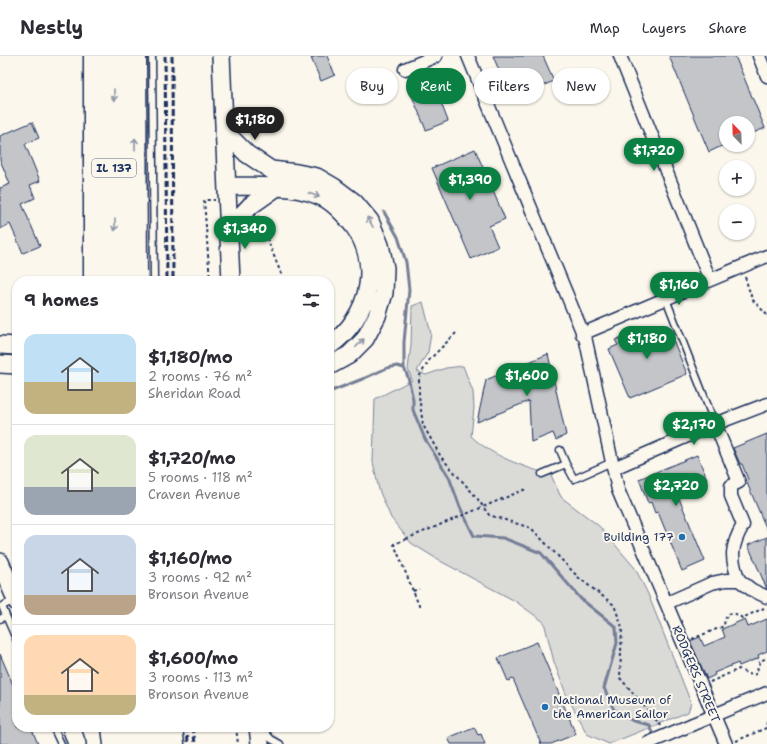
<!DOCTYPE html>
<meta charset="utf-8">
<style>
body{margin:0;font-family:"Shantell Sans",sans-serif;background:#f7f7f7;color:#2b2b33;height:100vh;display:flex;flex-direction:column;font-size:15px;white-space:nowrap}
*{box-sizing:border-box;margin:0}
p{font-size:13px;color:#7c7c81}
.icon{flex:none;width:22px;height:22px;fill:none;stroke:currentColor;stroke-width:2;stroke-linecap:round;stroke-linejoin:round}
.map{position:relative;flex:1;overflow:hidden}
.side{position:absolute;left:12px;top:220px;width:322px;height:456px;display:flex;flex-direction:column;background:#fff;border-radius:16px;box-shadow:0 1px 3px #0004}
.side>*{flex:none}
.guide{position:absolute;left:346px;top:12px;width:361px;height:36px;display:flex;gap:8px}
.needle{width:26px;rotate:337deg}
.controls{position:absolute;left:719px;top:60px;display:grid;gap:8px}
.controls a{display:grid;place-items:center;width:36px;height:36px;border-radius:50%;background:#fff;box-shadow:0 1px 3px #0004;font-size:20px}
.price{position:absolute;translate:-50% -34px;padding:0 9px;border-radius:14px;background:#0b8043;color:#fff;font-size:13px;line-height:26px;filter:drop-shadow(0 1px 2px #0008)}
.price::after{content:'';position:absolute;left:50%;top:24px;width:12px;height:9px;margin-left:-6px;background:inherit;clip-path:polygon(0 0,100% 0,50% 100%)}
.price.on{background:#222;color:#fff}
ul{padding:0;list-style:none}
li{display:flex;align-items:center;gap:12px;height:100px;padding:0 12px}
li+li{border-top:1px solid #e1e1e2}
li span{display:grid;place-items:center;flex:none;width:112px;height:80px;border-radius:12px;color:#555}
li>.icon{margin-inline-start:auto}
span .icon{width:48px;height:48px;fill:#fffc;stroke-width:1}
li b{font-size:17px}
h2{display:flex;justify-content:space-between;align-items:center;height:48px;padding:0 12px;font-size:17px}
.tag{padding:0 14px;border-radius:18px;background:#fff;box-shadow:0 1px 3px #0004;font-size:14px;line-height:36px}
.tag.on{background:#0b8043;color:#fff}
header{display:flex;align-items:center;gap:24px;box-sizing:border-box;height:56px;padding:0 20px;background:#fff;border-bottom:1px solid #e1e1e2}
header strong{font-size:19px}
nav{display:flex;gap:22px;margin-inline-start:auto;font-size:14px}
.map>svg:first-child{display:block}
.green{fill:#dadad7;stroke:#7a849a}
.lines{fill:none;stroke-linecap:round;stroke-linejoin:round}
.stream{stroke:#747e96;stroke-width:3}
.building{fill:#c3c5c9;stroke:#1b2f5e}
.lane-casing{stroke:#1b2f5e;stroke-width:9}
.street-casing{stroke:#1b2f5e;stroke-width:15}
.secondary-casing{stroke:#1b2f5e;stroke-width:20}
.highway-casing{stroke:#1b2f5e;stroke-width:25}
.path{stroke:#1b2f5e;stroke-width:2;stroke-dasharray:3 3;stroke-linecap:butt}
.lane{stroke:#fbf7ec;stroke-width:6}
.street{stroke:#fbf7ec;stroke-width:12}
.secondary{stroke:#fbf7ec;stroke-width:17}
.highway{stroke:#fbf7ec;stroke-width:22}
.rail{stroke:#1b2f5e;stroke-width:3;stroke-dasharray:6 3;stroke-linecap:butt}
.street-bridge-casing{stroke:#1b2f5e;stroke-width:15;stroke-linecap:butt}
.path-bridge{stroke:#1b2f5e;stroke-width:2;stroke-dasharray:3 3;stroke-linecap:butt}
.street-bridge{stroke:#fbf7ec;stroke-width:12}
.oneway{stroke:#8b93a5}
.poi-dot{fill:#1f6fb2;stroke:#fbf7ec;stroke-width:1.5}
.labels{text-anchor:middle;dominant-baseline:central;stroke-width:4;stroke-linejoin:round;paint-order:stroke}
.shield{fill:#fbf7ec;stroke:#5e6b89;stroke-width:1}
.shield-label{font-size:11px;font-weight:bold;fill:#1b2f5e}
.poi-label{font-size:12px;fill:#1b2f5e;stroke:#fbf7ec;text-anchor:end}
.street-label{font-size:12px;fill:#1b2f5e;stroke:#fbf7ec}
</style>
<header>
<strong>Nestly</strong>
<nav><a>Map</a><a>Layers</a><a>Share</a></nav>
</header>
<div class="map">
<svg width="767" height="688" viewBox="0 0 767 688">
<rect width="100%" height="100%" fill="#fbf7ec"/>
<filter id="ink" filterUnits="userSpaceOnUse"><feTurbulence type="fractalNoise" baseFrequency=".025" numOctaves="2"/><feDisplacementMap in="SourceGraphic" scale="8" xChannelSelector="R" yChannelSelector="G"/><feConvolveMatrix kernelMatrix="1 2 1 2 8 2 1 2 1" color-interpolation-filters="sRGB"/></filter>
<g filter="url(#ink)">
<!-- green -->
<path class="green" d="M423,246l8,32 -3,18 -11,19 9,4 20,-7 17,-2 10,26 1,16 -3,28c22,21 51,30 80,39l10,22 38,29 36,42 13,26 43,109 -3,9 -79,32 -22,-10 -21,-40 -12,-32 -10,-40 -29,-21 -73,-39 -31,-19 -20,-25 -12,-28 -6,-28 2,-63 37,-19 -4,-11 3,-24 1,-39z"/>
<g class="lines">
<!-- stream -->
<path class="stream" d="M384,156l14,25 8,25 3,28 -5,52v26l4,9 5,22v11l12,29 24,38 11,30 14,29 29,2 38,15 40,46 35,28 1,16 -13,45 10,22 19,11 16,4 5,12
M329,336l36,-14 22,-10 10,-2 7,2"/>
</g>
<!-- building -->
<path class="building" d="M316,0h11l8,19 -14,6 -10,-23z
M493,0h50l11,25 -43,18z
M669,0h66l30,72 -17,7v-12h-22v21l-17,8z
M433,26l15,39 -22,9 -16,-39z
M32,66l7,16 -14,6 15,37 -10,4 5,13 -13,6 18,42 -17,7 -13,-29 -10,5v-41l10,-4 -10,-24v-24z
M475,93l30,70 -16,7 9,21 -27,12 -39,-91z
M651,269l2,6 14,-6 20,49 -57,24 -21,-49 9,-4 -3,-5z
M548,298l18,81 -10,5 -3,-7 -22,9 -2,-41 -52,21 9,-42z
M767,378v96l-20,-47 2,-1 -7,-18h-2l-7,-16z
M697,399l10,24 -31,12 29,70 -23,10 -24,-59 -3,1 -4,-11 -3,1 -9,-24z
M767,481v52l-19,-44z
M745,563l3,8 19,-8v32l-9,4 1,3 -20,8 -1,-3 -24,10 1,2 -8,4 -17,-38 10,-4 4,9 21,-9 -3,-8z
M537,586l39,92 -25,10h-10l-28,-65 -5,2 -10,-23z
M0,598l17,40v33h14l7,17h-38z
M474,671l4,8 3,-1 4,10h-34l-3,-6z"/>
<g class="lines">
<!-- lane casing -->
<g class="lane-casing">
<path id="lane" d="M152,0l2,225
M666,243l49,125
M560,394l6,14
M542,418l24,-10 8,15 38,-17
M6,560l11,25
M0,563l6,-3 -4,-10 13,-6
M53,671l8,17
M263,674l8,9 9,5"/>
</g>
<!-- street casing -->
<g class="street-casing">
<path id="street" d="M468,0l118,285 32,149 108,254
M620,0l90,224
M759,0l8,20
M405,13l31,-13
M582,278l185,-78
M715,368l24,58 -8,4v10l12,29c-12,21 -13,33 -4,55
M614,412l101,-44 52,-20
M667,547l45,-20 14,-3h13l13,10 15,7
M693,668l74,-31"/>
</g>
<!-- secondary casing -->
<g class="secondary-casing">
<path id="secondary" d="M221,0l10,225
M224,75l23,23 24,16 26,3 20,4 17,10 20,15 16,19 10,24 5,23 -1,25 -7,23 -12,23 -16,16 -20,11
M227,130c33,1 69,-3 99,13 8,5 16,13 22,20 36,40 23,98 -19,127
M229,172l21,-22 27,-19
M0,289l17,1
M0,308l17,1
M0,506l17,40
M71,671l6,17
M258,671l2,17"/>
</g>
<!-- highway casing -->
<g class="highway-casing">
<path id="highway" d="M113,0l2,225
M135,0l1,225
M95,225v-225
M113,671l2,17
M131,671l2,17
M153,671l1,17
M171,671l2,17"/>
</g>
<!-- path -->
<path class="path" d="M258,160l26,65
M745,221l7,22 15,16
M210,225l-6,-81h11
M456,277l-26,26 -11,18v19l4,29 18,32 36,41 12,17 42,13 48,50 35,27 8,22 -2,51 38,44 2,4
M406,483l-12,5 26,64
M413,535l6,-2
M692,583l32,-13c1,-13 7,-17 18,-8l22,-10
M710,626l29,-13c5,3 11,7 17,5l4,-13 7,-3
M236,671l2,17
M736,685l30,-13 1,-6"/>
<!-- lane -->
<use href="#lane" class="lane"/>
<!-- street -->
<use href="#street" class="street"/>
<!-- secondary -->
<use href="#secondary" class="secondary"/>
<!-- highway -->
<use href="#highway" class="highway"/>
<!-- rail -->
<path class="rail" d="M165,0l2,225
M172,0l1,225
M187,671l1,17
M193,671l2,17"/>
<!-- street-bridge casing -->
<g class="street-bridge-casing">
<path id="street-bridge" d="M646,688l47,-20"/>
</g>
<!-- path-bridge -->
<path class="path-bridge" d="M406,483l120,-50"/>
<!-- street-bridge -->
<use href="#street-bridge" class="street-bridge"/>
</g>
<!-- one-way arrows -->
<defs><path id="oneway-shaft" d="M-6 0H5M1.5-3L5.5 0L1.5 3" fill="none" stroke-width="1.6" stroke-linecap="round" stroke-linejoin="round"/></defs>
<g class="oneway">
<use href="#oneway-shaft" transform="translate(114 39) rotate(90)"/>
<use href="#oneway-shaft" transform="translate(135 88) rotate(-90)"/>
<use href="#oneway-shaft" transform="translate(314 139) rotate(20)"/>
<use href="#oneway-shaft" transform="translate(370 166) rotate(-120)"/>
<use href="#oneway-shaft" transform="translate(115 169) rotate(90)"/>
<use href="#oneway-shaft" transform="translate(360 287) rotate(-46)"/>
</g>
</g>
<!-- markers -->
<g class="poi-dot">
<circle cx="682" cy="481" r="4"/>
<circle cx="545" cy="651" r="4"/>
</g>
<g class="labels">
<!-- shield labels -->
<rect class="shield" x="92" y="103" width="44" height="18" rx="3"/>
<g class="shield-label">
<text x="114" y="112">IL 137</text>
</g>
<!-- poi labels -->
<g class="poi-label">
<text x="674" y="481">Building 177</text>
<text x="553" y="644" text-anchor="start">National Museum of<tspan x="553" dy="14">the American Sailor</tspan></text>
</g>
<!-- street labels -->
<g class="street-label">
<text transform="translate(696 618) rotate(67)">RODGERS STREET</text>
</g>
</g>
</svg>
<div class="controls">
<a><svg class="needle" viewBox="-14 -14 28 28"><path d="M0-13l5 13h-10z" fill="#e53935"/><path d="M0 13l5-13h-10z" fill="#7c7c81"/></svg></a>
<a>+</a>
<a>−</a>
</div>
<b class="price on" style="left:255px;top:85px">$1,180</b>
<b class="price" style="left:654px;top:116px">$1,720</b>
<b class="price" style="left:470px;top:145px">$1,390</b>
<b class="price" style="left:245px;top:194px">$1,340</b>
<b class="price" style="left:679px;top:250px">$1,160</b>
<b class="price" style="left:647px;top:304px">$1,180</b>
<b class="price" style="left:527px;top:341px">$1,600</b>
<b class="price" style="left:694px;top:390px">$2,170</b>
<b class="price" style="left:676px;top:451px">$2,720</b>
<div class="guide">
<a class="tag">Buy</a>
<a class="tag on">Rent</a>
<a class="tag">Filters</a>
<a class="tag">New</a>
</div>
<section class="side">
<h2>9 homes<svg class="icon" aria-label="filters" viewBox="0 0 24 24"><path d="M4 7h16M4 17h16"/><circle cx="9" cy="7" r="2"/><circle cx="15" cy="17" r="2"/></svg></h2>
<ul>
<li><span style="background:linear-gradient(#bfe0f5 60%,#c2b280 0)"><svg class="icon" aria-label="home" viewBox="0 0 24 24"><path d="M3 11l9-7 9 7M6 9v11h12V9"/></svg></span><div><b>$1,180/mo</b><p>2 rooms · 76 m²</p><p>Sheridan Road</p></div></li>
<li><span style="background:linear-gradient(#dfe7d0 65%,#9aa5b1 0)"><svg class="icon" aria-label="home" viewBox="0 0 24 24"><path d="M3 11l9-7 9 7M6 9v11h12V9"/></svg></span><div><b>$1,720/mo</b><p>5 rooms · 118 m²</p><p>Craven Avenue</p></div></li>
<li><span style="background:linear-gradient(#c9d6e8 75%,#b9a48a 0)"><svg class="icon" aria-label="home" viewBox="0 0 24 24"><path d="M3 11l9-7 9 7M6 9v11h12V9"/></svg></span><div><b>$1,160/mo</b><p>3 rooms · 92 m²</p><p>Bronson Avenue</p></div></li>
<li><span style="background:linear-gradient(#ffd9b3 75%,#c2b280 0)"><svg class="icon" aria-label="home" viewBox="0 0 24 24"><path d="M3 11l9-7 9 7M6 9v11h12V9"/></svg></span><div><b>$1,600/mo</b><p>3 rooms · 113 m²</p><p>Bronson Avenue</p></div></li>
</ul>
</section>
</div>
